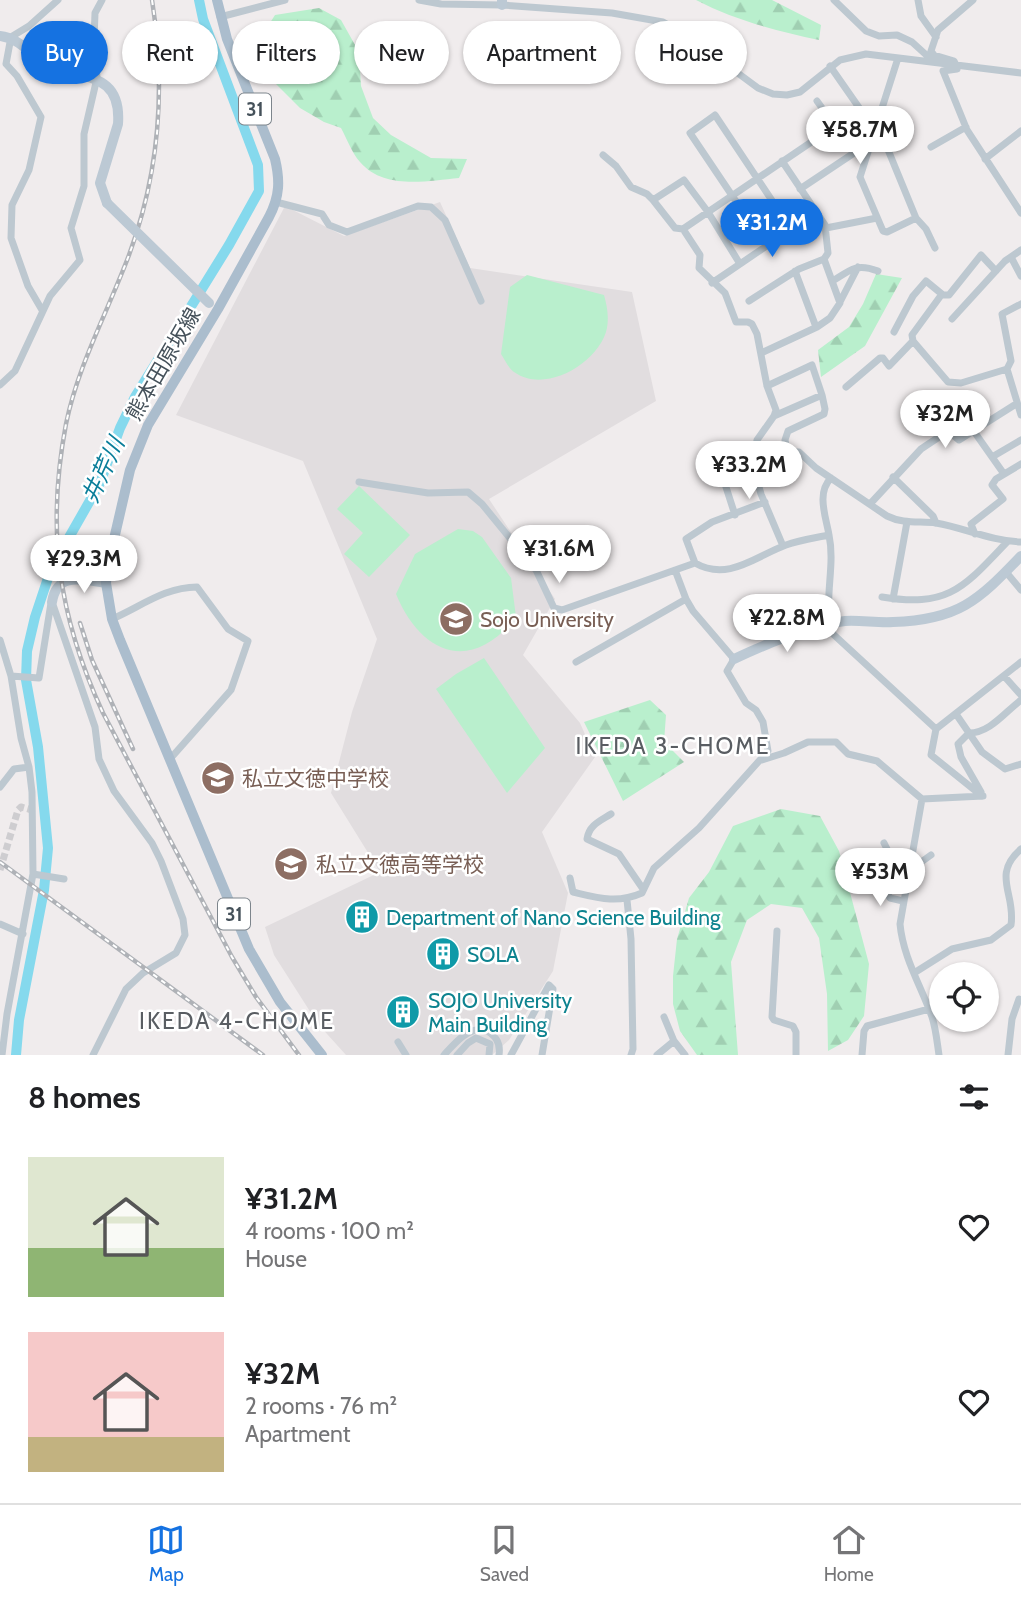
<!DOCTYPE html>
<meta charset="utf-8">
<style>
body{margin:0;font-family:Cabin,"Noto Sans JP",sans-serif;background:#f6f6f6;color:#202124;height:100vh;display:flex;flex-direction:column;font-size:26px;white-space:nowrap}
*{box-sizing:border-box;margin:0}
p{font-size:23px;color:#757577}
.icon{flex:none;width:38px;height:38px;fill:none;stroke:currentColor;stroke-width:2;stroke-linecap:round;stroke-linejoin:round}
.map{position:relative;height:1055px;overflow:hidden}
.details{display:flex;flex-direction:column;background:#fff;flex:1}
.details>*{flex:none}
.guide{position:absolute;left:21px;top:21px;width:980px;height:63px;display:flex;gap:14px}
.fabs{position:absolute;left:929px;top:962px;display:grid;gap:14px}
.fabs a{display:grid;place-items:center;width:70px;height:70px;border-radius:50%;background:#fff;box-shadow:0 2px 5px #0004;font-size:35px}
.price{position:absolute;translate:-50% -60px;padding:0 16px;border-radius:24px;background:#fff;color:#222;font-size:23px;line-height:46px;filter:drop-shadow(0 2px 4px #0008)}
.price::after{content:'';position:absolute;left:50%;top:42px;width:21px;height:16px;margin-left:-10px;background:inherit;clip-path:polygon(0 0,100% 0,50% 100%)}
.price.active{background:#1572e1;color:#fff}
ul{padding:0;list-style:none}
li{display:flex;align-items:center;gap:21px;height:175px;padding:0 28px}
li span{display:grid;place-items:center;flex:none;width:196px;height:140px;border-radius:0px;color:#555}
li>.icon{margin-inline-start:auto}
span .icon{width:84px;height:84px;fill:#fffc;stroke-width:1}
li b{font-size:30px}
h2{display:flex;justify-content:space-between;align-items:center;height:84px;padding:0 28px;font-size:30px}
.chip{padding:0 24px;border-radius:32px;background:#fff;box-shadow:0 2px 5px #0004;font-size:24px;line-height:63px}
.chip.active{background:#1572e1;color:#fff}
.tabs{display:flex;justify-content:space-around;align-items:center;height:98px;border-top:2px solid #e0e0e0;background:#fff;font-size:19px;color:#757577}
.tabs a{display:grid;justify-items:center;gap:4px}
.tabs .active{color:#1572e1}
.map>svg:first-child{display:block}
.education{fill:#e1dddf}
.forest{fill:url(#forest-firs)}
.garden{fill:#b9efcd}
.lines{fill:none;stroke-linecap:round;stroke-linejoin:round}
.river{stroke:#85d9ed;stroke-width:10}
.street-tunnel{stroke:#cecdd0;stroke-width:7;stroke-dasharray:7 3.5;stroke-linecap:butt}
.street{stroke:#bdc8d0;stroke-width:7}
.secondary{stroke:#bcc9d4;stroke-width:10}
.primary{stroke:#abbdcd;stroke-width:10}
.rail-casing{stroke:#afb2b7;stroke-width:4.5}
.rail{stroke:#fff;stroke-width:2;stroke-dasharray:5;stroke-linecap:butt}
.secondary-bridge{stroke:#bcc9d4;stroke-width:10}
.labels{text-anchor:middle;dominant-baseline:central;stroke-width:5;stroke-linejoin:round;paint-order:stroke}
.shield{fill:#fff;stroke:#7d858c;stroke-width:2}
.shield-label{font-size:19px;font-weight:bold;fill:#45515a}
.street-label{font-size:21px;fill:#45515a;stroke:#fff}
.education-label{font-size:21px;fill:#785e54;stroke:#fff;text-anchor:start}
.culture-label{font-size:21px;fill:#0d838f;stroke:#fff;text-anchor:start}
.water-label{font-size:23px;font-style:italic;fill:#0a7e9a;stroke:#fff}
.neighbourhood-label{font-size:23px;letter-spacing:2px;fill:#595d62;stroke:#fff}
</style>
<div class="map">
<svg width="1021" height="1055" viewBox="0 0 1021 1055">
<defs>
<pattern id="forest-firs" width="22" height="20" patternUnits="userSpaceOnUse" patternTransform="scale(1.75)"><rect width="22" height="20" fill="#b9efcd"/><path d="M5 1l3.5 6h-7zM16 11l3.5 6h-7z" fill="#a0cfb2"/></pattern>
</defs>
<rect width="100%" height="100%" fill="#f0eced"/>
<!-- education -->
<path class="education" d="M440,202l30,66 162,24 24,109 -167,98 66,100 -32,56 57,68 15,34 -53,75 26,61 -15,78 -44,69 -17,15h-146l-28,-31 -44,-69 -9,-28 115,-55 -49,-79 21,-81 25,-73 -74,-178 -127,-46 109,-209 59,30z"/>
<!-- forest -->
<path class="forest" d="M696,0h76l49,25 -2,15c-42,-9 -85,-20 -123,-40z
M319,8l22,12 18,32 2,34 12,32 18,17 40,23 36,1 -8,19c-33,3 -75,12 -99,-16 -8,-9 -13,-23 -19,-34l-17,-6 -24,-14 -24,-24 -5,-22 -10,-25 14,-22z
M876,274l26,4 -37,68 -44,31 -3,-27 31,-23 14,-23z
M650,700l16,15 -2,27 20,20 -61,39 -39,-79z
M781,809l39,7 19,35 30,113 -5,52 -16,24 -20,11 -1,-57 -8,-56 -17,-30 -31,-4 -24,16 -16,42 7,93h-41l-17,-24 -7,-27v-28l4,-37 12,-41 20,-26 24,-46z"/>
<!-- garden -->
<path class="garden" d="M527,275l77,20c3,11 5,21 3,33 -7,34 -61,67 -93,44 -5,-3 -9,-12 -13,-18l9,-67z
M359,486l51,49 -41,42 -25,-23 19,-21 -26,-24z
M458,529l15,2 9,6 29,41 5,39c-44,57 -95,38 -120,-23l19,-40z
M484,658l61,90 -38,45 -71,-104 20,-15z"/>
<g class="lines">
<!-- river -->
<path class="river" d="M16,1055l3,-35 25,-130 4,-42 -10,-101 -12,-67 1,-29 8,-34 16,-48 49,-86 20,-55 15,-31 94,-152 30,-54 -1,-26 -55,-146 -4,-19"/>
<!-- street-tunnel -->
<path class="street-tunnel" d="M0,870l18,-60 3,-3 11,3"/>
<!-- street -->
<path class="street" d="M419,0l22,4 61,1 110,8 51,9 22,12 73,54 15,6 14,1 13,-3 40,-32 26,-6 155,19
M834,0l32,31 13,5 18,-1 15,7 22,20
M918,0l3,16 15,21
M220,17l65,-17
M898,58l-38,119 23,54 4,1 29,-14
M957,67l-3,-6 -20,-6 -3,-4 7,-21 35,-30
M957,69l-14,2 24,59 54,83
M817,101l18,25
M877,123l39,95 10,11 9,19
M931,147l35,-20
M603,155l13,11 15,21 16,7 6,6 22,28 8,1 17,26 -1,13 26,25 11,29h12l4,2 5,10 10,52 9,24 -2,6 -17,24 -4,25 8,29 22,52
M985,159l36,-28
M800,189l57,-38 -19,-28
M653,200l31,-20 24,32 32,52
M276,202l46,12 7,11 18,7 71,-26 13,1 14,13 36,81
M826,228l51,-10
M683,229l177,-120 -30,-43
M766,246l-76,-113 25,-18 76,114
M1011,257l10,19
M795,271l21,56
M833,281c18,-12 24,-18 45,-10
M712,283l103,-70
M749,301l50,-32 25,-10 4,-6 -3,-28 -43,-64
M840,302l18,-35
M1021,304l-19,10 9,47 -4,8 14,46
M42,310l-14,-24 -17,-48 1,-33 17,-35 12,-53 -24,-41 -11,-12 5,-27 18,-11 29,-26
M952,319l53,-58 16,-11
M894,332l19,-36 13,-15 17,14h6l32,-40 15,16
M913,341l35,41 13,1 46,-14
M761,353l56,-26 13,-9 10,-15 -16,-44
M0,385l15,-14 35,-75 30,-36 -9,-32 13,-42v-52l13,-56 -3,-38 1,-27 7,-13
M767,386l45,-21 10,30 -48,21
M846,387l34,-29h3l6,8 24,-25 -1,-6 30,-41
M973,430l31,44
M755,451l44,1 17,16 71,48c16,8 32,5 49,7 29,5 55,18 85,19
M787,451l-2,-11 3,-9 36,-17 1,-5 -3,-14
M992,457l29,-17
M893,477l40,39 3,7
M359,482l69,11 40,-1 14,12 54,66 18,38 8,2 133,-47 -9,-24 26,-17 53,-20
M725,484l10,31
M870,504l51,-55 27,-18 11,9 57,-36
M975,534l-4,-10 32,-25 -11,-14 4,-6 25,-15
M829,535c-3,-18 -13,-42 2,-57
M695,563c33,19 61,-7 91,-18 14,-5 29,-7 43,-10 7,33 -7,67 4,99l103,95
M1006,572l15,18
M882,597c67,11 82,-10 125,-55
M893,599l14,-77
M52,602l43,125 4,32 15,32 38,52 9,18 22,58 2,16 -9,18 -33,20 -17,16 -33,66
M112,619c28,-12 53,-32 85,-32l31,42 20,12 -17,49 -61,69
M0,640l11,36 10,62 8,29 3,25 1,82 -26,140 -5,41
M576,662l110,-63
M11,676l28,2 12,-75
M1004,676l17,19
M956,714l13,19c21,0 36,-21 52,-33
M762,760l22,-7 24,-11h28l12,12 29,7 45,38 61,-3
M0,787l14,-18 15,-2
M981,792l-20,-35 -3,-13 11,-11 13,19 23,17 16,-5
M982,796l-51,-41 5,-26 85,-67
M922,799l-22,125c3,33 21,62 32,93 4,12 5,25 7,38
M611,814c-11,7 -22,11 -24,25l32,15 24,35
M884,843l8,16 7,7 18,-1 14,-10
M864,869l28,-10
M33,874l31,5
M570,878l3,14c25,6 44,12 69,1l12,-25 45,-40 69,-77 -5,-29 -7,-12 -10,-7 -19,-32 7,-12 -41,-48 -7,-12 -11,-29
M881,883l9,15 13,3
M627,900l4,39 2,110 -2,6
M0,924l23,10
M777,931l-5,86 2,3 19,6 3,6v23
M914,973l38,-24 39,-9 20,-15c5,-31 -20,-50 10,-76
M664,1017l10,24
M398,1042l8,13
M444,1055c12,-13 22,-26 40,-26 11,6 17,13 15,26
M457,1055l11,-12 8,-5 14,6 -1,11
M511,1055l38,-70 4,4 -11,66
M657,1055l17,-14 11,14
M862,1055l2,-24 3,-5 62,-17
M1008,1055l4,-36 7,-20"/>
<!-- secondary -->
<path class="secondary" d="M502,5v-5
M0,36c18,2 27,15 42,25 34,20 80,7 76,63l-18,59 7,20
M52,602c5,-31 31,-22 54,-19
M734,659c32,-15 76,-34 111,-38 16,-1 32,2 48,1 65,-2 85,-21 128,-66"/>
<!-- primary -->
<path class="primary" d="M217,0l10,39 48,120c5,21 5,37 -6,58l-51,92 -70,116 -18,45 -22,95 -2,18 6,36 8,21 129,309 31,53 42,53"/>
<!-- rail casing -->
<g class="rail-casing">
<path id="rail" d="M152,0c14,88 8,171 -23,255 -21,56 -51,110 -63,169 -20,105 -8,192 37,289l129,244 24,40 43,58
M80,623l12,37 41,89
M0,862l263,193"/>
</g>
<!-- rail -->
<use href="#rail" class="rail"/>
<!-- secondary-bridge -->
<path class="secondary-bridge" d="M107,203l102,100"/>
</g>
<!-- icons -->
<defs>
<g id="university-disc" transform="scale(1.75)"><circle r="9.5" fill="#8d6e63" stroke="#fff"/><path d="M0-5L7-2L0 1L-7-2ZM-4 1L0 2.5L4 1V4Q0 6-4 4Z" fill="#fff"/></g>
<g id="school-disc" transform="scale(1.75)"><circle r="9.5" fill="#8d6e63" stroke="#fff"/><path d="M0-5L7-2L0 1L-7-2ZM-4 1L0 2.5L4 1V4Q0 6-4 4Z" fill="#fff"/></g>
<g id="building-disc" transform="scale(1.75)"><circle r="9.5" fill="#0f9aa8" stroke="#fff"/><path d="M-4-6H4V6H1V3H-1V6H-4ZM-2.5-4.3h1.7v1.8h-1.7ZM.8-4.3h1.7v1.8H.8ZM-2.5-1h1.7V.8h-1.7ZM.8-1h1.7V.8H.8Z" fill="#fff"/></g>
</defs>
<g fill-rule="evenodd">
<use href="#university-disc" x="456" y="619"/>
<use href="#school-disc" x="218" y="778"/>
<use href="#school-disc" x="291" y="864"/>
<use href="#building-disc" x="362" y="917"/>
<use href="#building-disc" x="443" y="954"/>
<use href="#building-disc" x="403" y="1012"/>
</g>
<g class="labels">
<!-- shield labels -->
<g class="shield">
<rect x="239" y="93.5" width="32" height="31" rx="5"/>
<rect x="218" y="898.5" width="32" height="31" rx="5"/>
</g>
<g class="shield-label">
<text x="255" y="109">31</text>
<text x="234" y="914">31</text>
</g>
<!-- street labels -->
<g class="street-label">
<text transform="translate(163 364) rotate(-60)">熊本田原坂線</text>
</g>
<!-- education labels -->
<g class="education-label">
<text x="480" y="619">Sojo University</text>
<text x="242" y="778">私立文徳中学校</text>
<text x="316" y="864">私立文徳高等学校</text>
</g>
<!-- culture labels -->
<g class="culture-label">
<text x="386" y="917">Department of Nano Science Building</text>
<text x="467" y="954">SOLA</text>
<text x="428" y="1000">SOJO University<tspan x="428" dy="24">Main Building</tspan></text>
</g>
<!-- water labels -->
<g class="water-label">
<text transform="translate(103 470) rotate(-65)">井芹川</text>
</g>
<!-- neighbourhood labels -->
<g class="neighbourhood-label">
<text x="673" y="746">IKEDA 3-CHOME</text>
<text x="237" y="1021">IKEDA 4-CHOME</text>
</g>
</g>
</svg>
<div class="fabs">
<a><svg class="icon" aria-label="locate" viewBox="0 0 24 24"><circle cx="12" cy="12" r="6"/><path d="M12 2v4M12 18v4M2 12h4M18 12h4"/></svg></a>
</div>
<b class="price" style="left:860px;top:166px">¥58.7M</b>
<b class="price active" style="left:772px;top:259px">¥31.2M</b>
<b class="price" style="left:945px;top:450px">¥32M</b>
<b class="price" style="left:749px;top:501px">¥33.2M</b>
<b class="price" style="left:559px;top:585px">¥31.6M</b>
<b class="price" style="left:84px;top:595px">¥29.3M</b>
<b class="price" style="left:787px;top:654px">¥22.8M</b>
<b class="price" style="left:880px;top:908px">¥53M</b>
<div class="guide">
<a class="chip active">Buy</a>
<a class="chip">Rent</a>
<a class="chip">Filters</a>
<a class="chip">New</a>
<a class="chip">Apartment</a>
<a class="chip">House</a>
</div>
</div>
<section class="details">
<h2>8 homes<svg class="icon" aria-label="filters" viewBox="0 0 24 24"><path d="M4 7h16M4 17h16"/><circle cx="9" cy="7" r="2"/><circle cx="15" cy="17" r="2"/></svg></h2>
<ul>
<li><span style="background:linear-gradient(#dfe7d0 65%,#8fb573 0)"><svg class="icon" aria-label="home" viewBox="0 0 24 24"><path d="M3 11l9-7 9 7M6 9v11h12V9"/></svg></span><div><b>¥31.2M</b><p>4 rooms · 100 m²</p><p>House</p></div><svg class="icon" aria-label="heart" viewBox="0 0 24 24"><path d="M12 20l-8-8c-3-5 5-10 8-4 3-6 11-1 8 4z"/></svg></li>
<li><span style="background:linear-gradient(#f6c9c9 75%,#c2b280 0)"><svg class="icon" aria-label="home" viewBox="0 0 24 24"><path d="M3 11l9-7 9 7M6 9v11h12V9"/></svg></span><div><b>¥32M</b><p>2 rooms · 76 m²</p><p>Apartment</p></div><svg class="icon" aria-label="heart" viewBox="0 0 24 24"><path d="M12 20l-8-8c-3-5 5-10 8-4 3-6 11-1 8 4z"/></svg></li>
</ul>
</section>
<nav class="tabs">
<a class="active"><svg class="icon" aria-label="map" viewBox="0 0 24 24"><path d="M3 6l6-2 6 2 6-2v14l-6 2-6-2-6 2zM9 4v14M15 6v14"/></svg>Map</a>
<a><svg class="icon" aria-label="saved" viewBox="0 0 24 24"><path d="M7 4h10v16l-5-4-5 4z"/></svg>Saved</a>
<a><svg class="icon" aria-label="home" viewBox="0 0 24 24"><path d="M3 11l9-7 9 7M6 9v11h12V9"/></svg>Home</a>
</nav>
